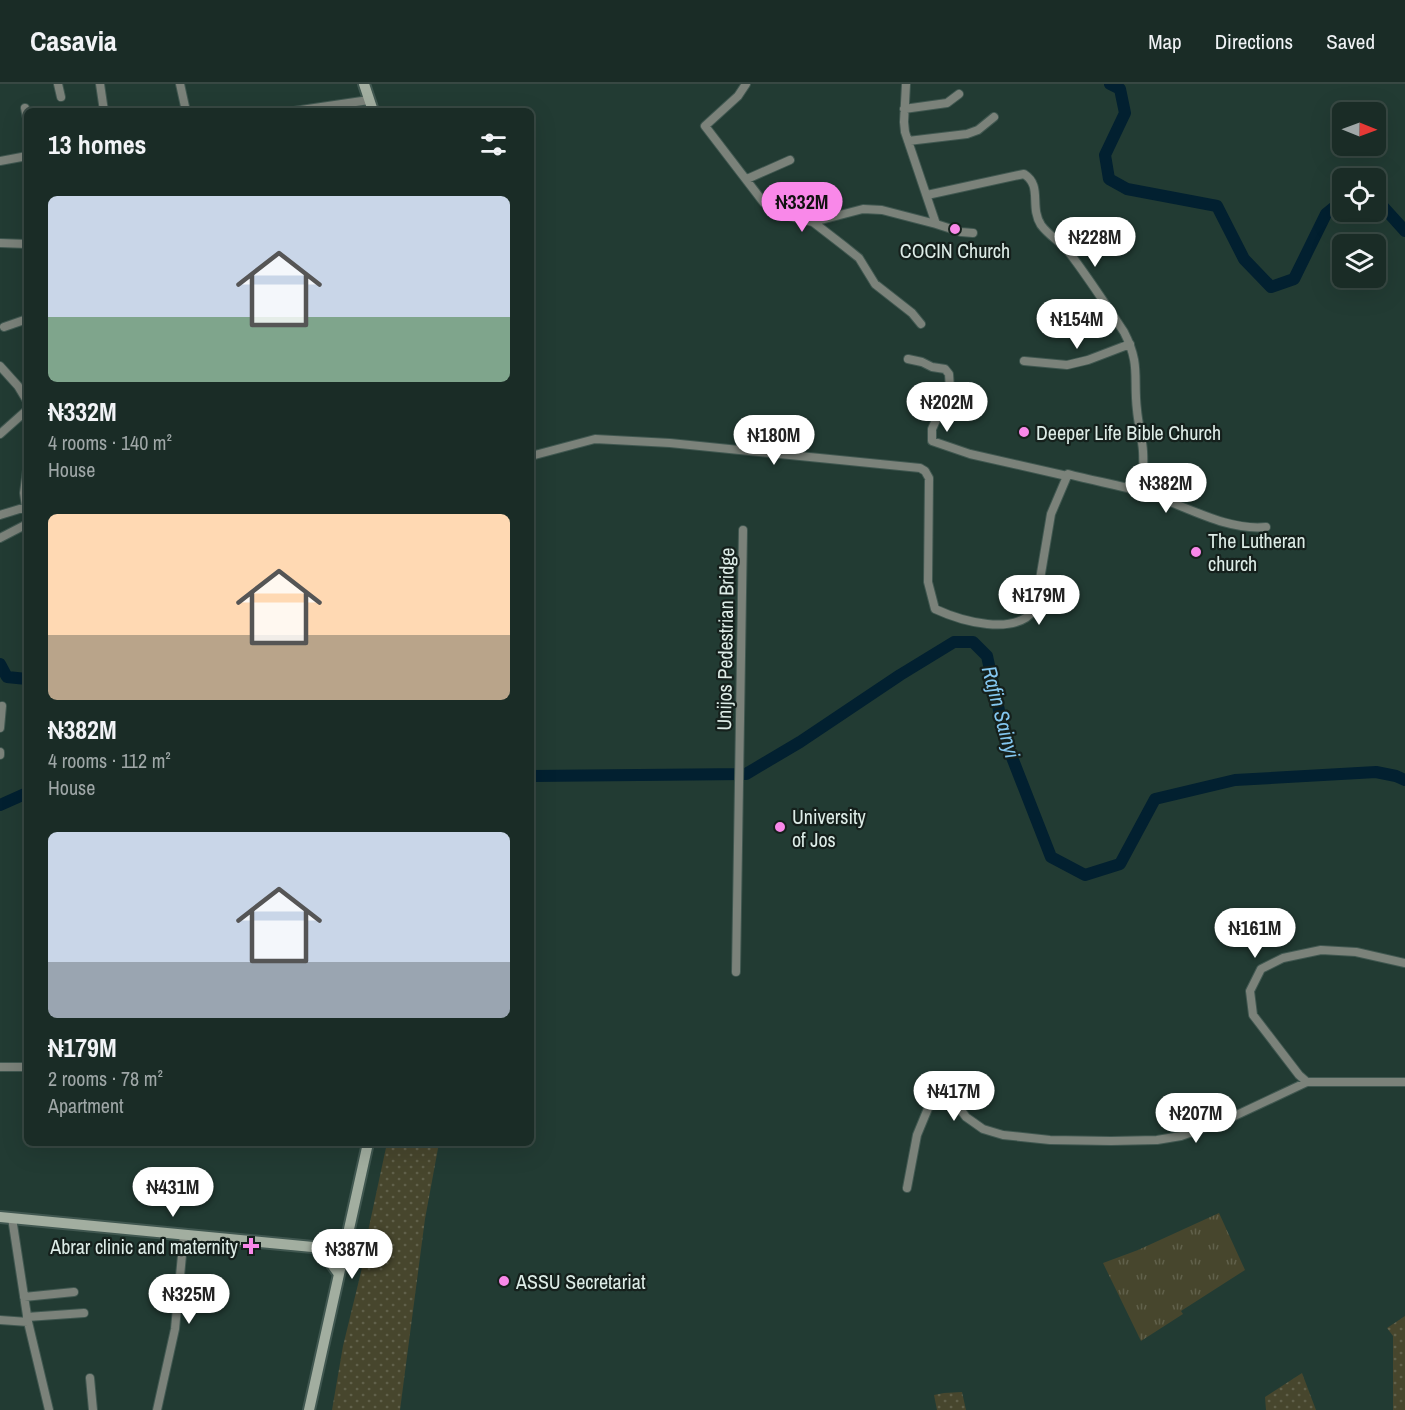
<!DOCTYPE html>
<meta charset="utf-8">
<style>
body{margin:0;font-family:"Archivo Narrow",sans-serif;background:#23342e;color:#f1f3f6;height:100vh;display:flex;flex-direction:column;font-size:22px;white-space:nowrap}
*{box-sizing:border-box;margin:0}
p{font-size:20px;color:#9fa7a7}
.icon{flex:none;width:33px;height:33px;fill:none;stroke:currentColor;stroke-width:2;stroke-linecap:round;stroke-linejoin:round}
.map{position:relative;flex:1;overflow:hidden}
.details{position:absolute;left:24px;top:24px;width:510px;height:1038px;display:flex;flex-direction:column;background:#1a2c26;border-radius:9px;box-shadow:0 6px 24px #0002,0 0 0 2px #384843}
.details>*{flex:none}
.needle{width:39px;rotate:91deg}
.controls{position:absolute;left:1332px;top:18px;display:grid;gap:12px}
.controls a{display:grid;place-items:center;width:54px;height:54px;border-radius:9px;background:#1a2c26;box-shadow:0 6px 24px #0002,0 0 0 2px #384843;font-size:30px}
.price{position:absolute;translate:-50% -51px;padding:0 14px;border-radius:21px;background:#fff;color:#222;font-size:20px;line-height:39px;filter:drop-shadow(0 2px 3px #0008)}
.price::after{content:'';position:absolute;left:50%;top:36px;width:18px;height:14px;margin-left:-9px;background:inherit;clip-path:polygon(0 0,100% 0,50% 100%)}
.price.active{background:#f988e9;color:#111}
ul{padding:0;list-style:none}
li{display:grid;align-content:center;gap:12px;height:318px;padding:0 24px}
li span{display:grid;place-items:center;height:186px;border-radius:9px;color:#555}
li>.icon{margin-inline-start:auto}
span .icon{width:108px;height:108px;fill:#fffc;stroke-width:1}
li b{font-size:26px}
h2{display:flex;justify-content:space-between;align-items:center;height:72px;padding:0 24px;font-size:26px}
header{display:flex;align-items:center;gap:36px;box-sizing:border-box;height:84px;padding:0 30px;background:#1a2c26;border-bottom:2px solid #384843}
header strong{font-size:28px}
nav{display:flex;gap:33px;margin-inline-start:auto;font-size:21px}
.map>svg:first-child{display:block}
.grass{fill:url(#grass-dots)}
.park{fill:url(#park-tufts)}
.lines{fill:none;stroke-linecap:round;stroke-linejoin:round}
.river{stroke:#022030;stroke-width:12}
.street-casing{stroke:#405750;stroke-width:10}
.secondary-casing{stroke:#405750;stroke-width:14}
.street{stroke:#7b827a;stroke-width:8}
.secondary{stroke:#a2aea0;stroke-width:10}
.poi-dot{fill:#f988e9;stroke:#15201c;stroke-width:2}
.labels{text-anchor:middle;dominant-baseline:central;stroke-width:4.5;stroke-linejoin:round;paint-order:stroke}
.poi-label{font-size:20px;fill:#ddece7;stroke:#15201c;text-anchor:start}
.street-label{font-size:20px;fill:#ddece7;stroke:#15201c}
.water-label{font-size:21px;font-style:italic;fill:#84c7f0;stroke:#15201c}
</style>
<header>
<strong>Casavia</strong>
<nav><a>Map</a><a>Directions</a><a>Saved</a></nav>
</header>
<div class="map">
<svg width="1405" height="1326" viewBox="0 0 1405 1326">
<defs>
<pattern id="grass-dots" width="8" height="8" patternUnits="userSpaceOnUse" patternTransform="scale(1.5)"><rect width="8" height="8" fill="#47462d"/><path d="M2 2h.1M6 6h.1" fill="none" stroke="#61614b" stroke-width="1.8" stroke-linecap="round"/></pattern>
<pattern id="park-tufts" width="24" height="20" patternUnits="userSpaceOnUse" patternTransform="scale(1.5)"><rect width="24" height="20" fill="#47462d"/><path d="M3 7l-1-3M5 7V3M7 7l1-3M15 17l-1-3M17 17v-4M19 17l1-3" fill="none" stroke="#61614b"/></pattern>
</defs>
<rect width="100%" height="100%" fill="#223b33"/>
<!-- grass -->
<path class="grass" d="M387,1059h52l-14,76 -25,191h-68l11,-64 26,-107 -2,-3z
M1405,1232v94h-12v-74l-6,-8z
M1302,1289l14,37h-50l-1,-13z
M962,1308l4,18h-29l-3,-15 10,-2z"/>
<!-- park -->
<path class="park" d="M1219,1129l26,57 -64,41 2,3 -42,27 -38,-78 35,-13z"/>
<g class="lines">
<!-- river -->
<path class="river" d="M1110,0l10,5 5,24 -20,42 4,24 18,10 90,17 27,53 27,28 23,-8 32,-65 16,-13
M1376,115l29,32
M0,580l7,13 20,2
M531,692l215,-2 54,-32 100,-67 54,-33h19l14,14 19,86 45,115 34,18 35,-11 35,-65 80,-19 141,-8 20,4 9,4
M0,721l27,-12"/>
<!-- street casing -->
<g class="street-casing">
<path id="street" d="M58,0l3,13
M100,0l4,27
M180,0l6,27
M746,0l-8,12 -33,30 59,77 16,11 33,8 31,24 15,12 16,26 37,29 9,11
M25,24l2,10
M904,25l43,-6 12,-9
M294,27l75,-11
M908,57l59,-7 11,-4 16,-13
M0,77l27,-5
M747,95l43,-19
M927,111l92,-20 5,-1c19,12 5,32 17,51 8,11 19,16 27,26 20,26 38,54 56,81 17,33 9,45 13,78 1,13 5,27 6,41 1,15 -1,27 2,42
M813,138l50,-13 19,1 54,14 -31,-92 -1,-10 2,-38
M936,140l25,8 12,1
M0,159l27,1
M4,243l23,-8
M908,275l14,3 10,5 13,2 4,5 1,15 -18,40v12l38,13 97,22
M1024,277l43,4 21,-5 42,-16
M0,282l18,20 9,15
M0,350l27,-24
M531,372l64,-17 75,4 250,25 5,3 4,7 -1,104 7,27c26,12 80,28 100,0l16,-95 17,-40c25,7 52,11 78,19 39,12 79,38 120,34
M27,386l-3,23 3,21
M0,431l26,-8
M0,454l27,-14
M0,644l2,-22
M0,668v3
M27,833v15
M736,888l7,-442
M0,983h27
M1307,998l-8,-7 -46,-60 -3,-24 11,-22 22,-11 38,-8 35,2 49,11
M907,1104l10,-53 12,-29 15,-18 22,29 17,12 20,6 47,5 61,1 46,-1 24,-4 45,-16 81,-38h98
M12,1134l16,104 21,88
M24,1213l50,-5
M27,1233l57,-4
M0,1236l28,2
M90,1294l3,32
M157,1326l18,-81 9,-95"/>
</g>
<!-- secondary casing -->
<g class="secondary-casing">
<path id="secondary" d="M364,0l9,27
M0,1133l344,33
M320,1164l19,26
M309,1326l59,-267"/>
</g>
<!-- street -->
<use href="#street" class="street"/>
<!-- secondary -->
<use href="#secondary" class="secondary"/>
</g>
<!-- markers -->
<g class="poi-dot">
<circle cx="955" cy="145" r="6"/>
<circle cx="1024" cy="348" r="6"/>
<circle cx="1196" cy="468" r="6"/>
<circle cx="780" cy="743" r="6"/>
<path d="M248 1153h6v6h6v6h-6v6h-6v-6h-6v-6h6z"/>
<circle cx="504" cy="1197" r="6"/>
</g>
<g class="labels">
<!-- poi labels -->
<g class="poi-label">
<text x="955" y="166" text-anchor="middle">COCIN Church</text>
<text x="1036" y="348">Deeper Life Bible Church</text>
<text x="1208" y="456">The Lutheran<tspan x="1208" dy="23">church</tspan></text>
<text x="792" y="732">University<tspan x="792" dy="23">of Jos</tspan></text>
<text x="238" y="1162" text-anchor="end">Abrar clinic and maternity</text>
<text x="516" y="1197">ASSU Secretariat</text>
</g>
<!-- street labels -->
<g class="street-label">
<text transform="translate(725 555) rotate(-89)">Unijos Pedestrian Bridge</text>
</g>
<!-- water labels -->
<g class="water-label">
<text transform="translate(1001 628) rotate(75)">Rafin Sainyi</text>
</g>
</g>
</svg>
<div class="controls">
<a><svg class="needle" viewBox="-14 -14 28 28"><path d="M0-13l5 13h-10z" fill="#e53935"/><path d="M0 13l5-13h-10z" fill="#9fa7a7"/></svg></a>
<a><svg class="icon" aria-label="locate" viewBox="0 0 24 24"><circle cx="12" cy="12" r="6"/><path d="M12 2v4M12 18v4M2 12h4M18 12h4"/></svg></a>
<a><svg class="icon" aria-label="layers" viewBox="0 0 24 24"><path d="M12 4l9 5-9 5-9-5zM3 14l9 5 9-5"/></svg></a>
</div>
<b class="price active" style="left:802px;top:149px">₦332M</b>
<b class="price" style="left:1095px;top:184px">₦228M</b>
<b class="price" style="left:1077px;top:266px">₦154M</b>
<b class="price" style="left:947px;top:349px">₦202M</b>
<b class="price" style="left:774px;top:382px">₦180M</b>
<b class="price" style="left:1166px;top:430px">₦382M</b>
<b class="price" style="left:1039px;top:542px">₦179M</b>
<b class="price" style="left:1255px;top:875px">₦161M</b>
<b class="price" style="left:954px;top:1038px">₦417M</b>
<b class="price" style="left:1196px;top:1060px">₦207M</b>
<b class="price" style="left:173px;top:1134px">₦431M</b>
<b class="price" style="left:352px;top:1196px">₦387M</b>
<b class="price" style="left:189px;top:1241px">₦325M</b>
<section class="details">
<h2>13 homes<svg class="icon" aria-label="filters" viewBox="0 0 24 24"><path d="M4 7h16M4 17h16"/><circle cx="9" cy="7" r="2"/><circle cx="15" cy="17" r="2"/></svg></h2>
<ul>
<li><span style="background:linear-gradient(#c9d6e8 65%,#7fa58c 0)"><svg class="icon" aria-label="home" viewBox="0 0 24 24"><path d="M3 11l9-7 9 7M6 9v11h12V9"/></svg></span><div><b>₦332M</b><p>4 rooms · 140 m²</p><p>House</p></div></li>
<li><span style="background:linear-gradient(#ffd9b3 65%,#b9a48a 0)"><svg class="icon" aria-label="home" viewBox="0 0 24 24"><path d="M3 11l9-7 9 7M6 9v11h12V9"/></svg></span><div><b>₦382M</b><p>4 rooms · 112 m²</p><p>House</p></div></li>
<li><span style="background:linear-gradient(#c9d6e8 70%,#9aa5b1 0)"><svg class="icon" aria-label="home" viewBox="0 0 24 24"><path d="M3 11l9-7 9 7M6 9v11h12V9"/></svg></span><div><b>₦179M</b><p>2 rooms · 78 m²</p><p>Apartment</p></div></li>
</ul>
</section>
</div>
